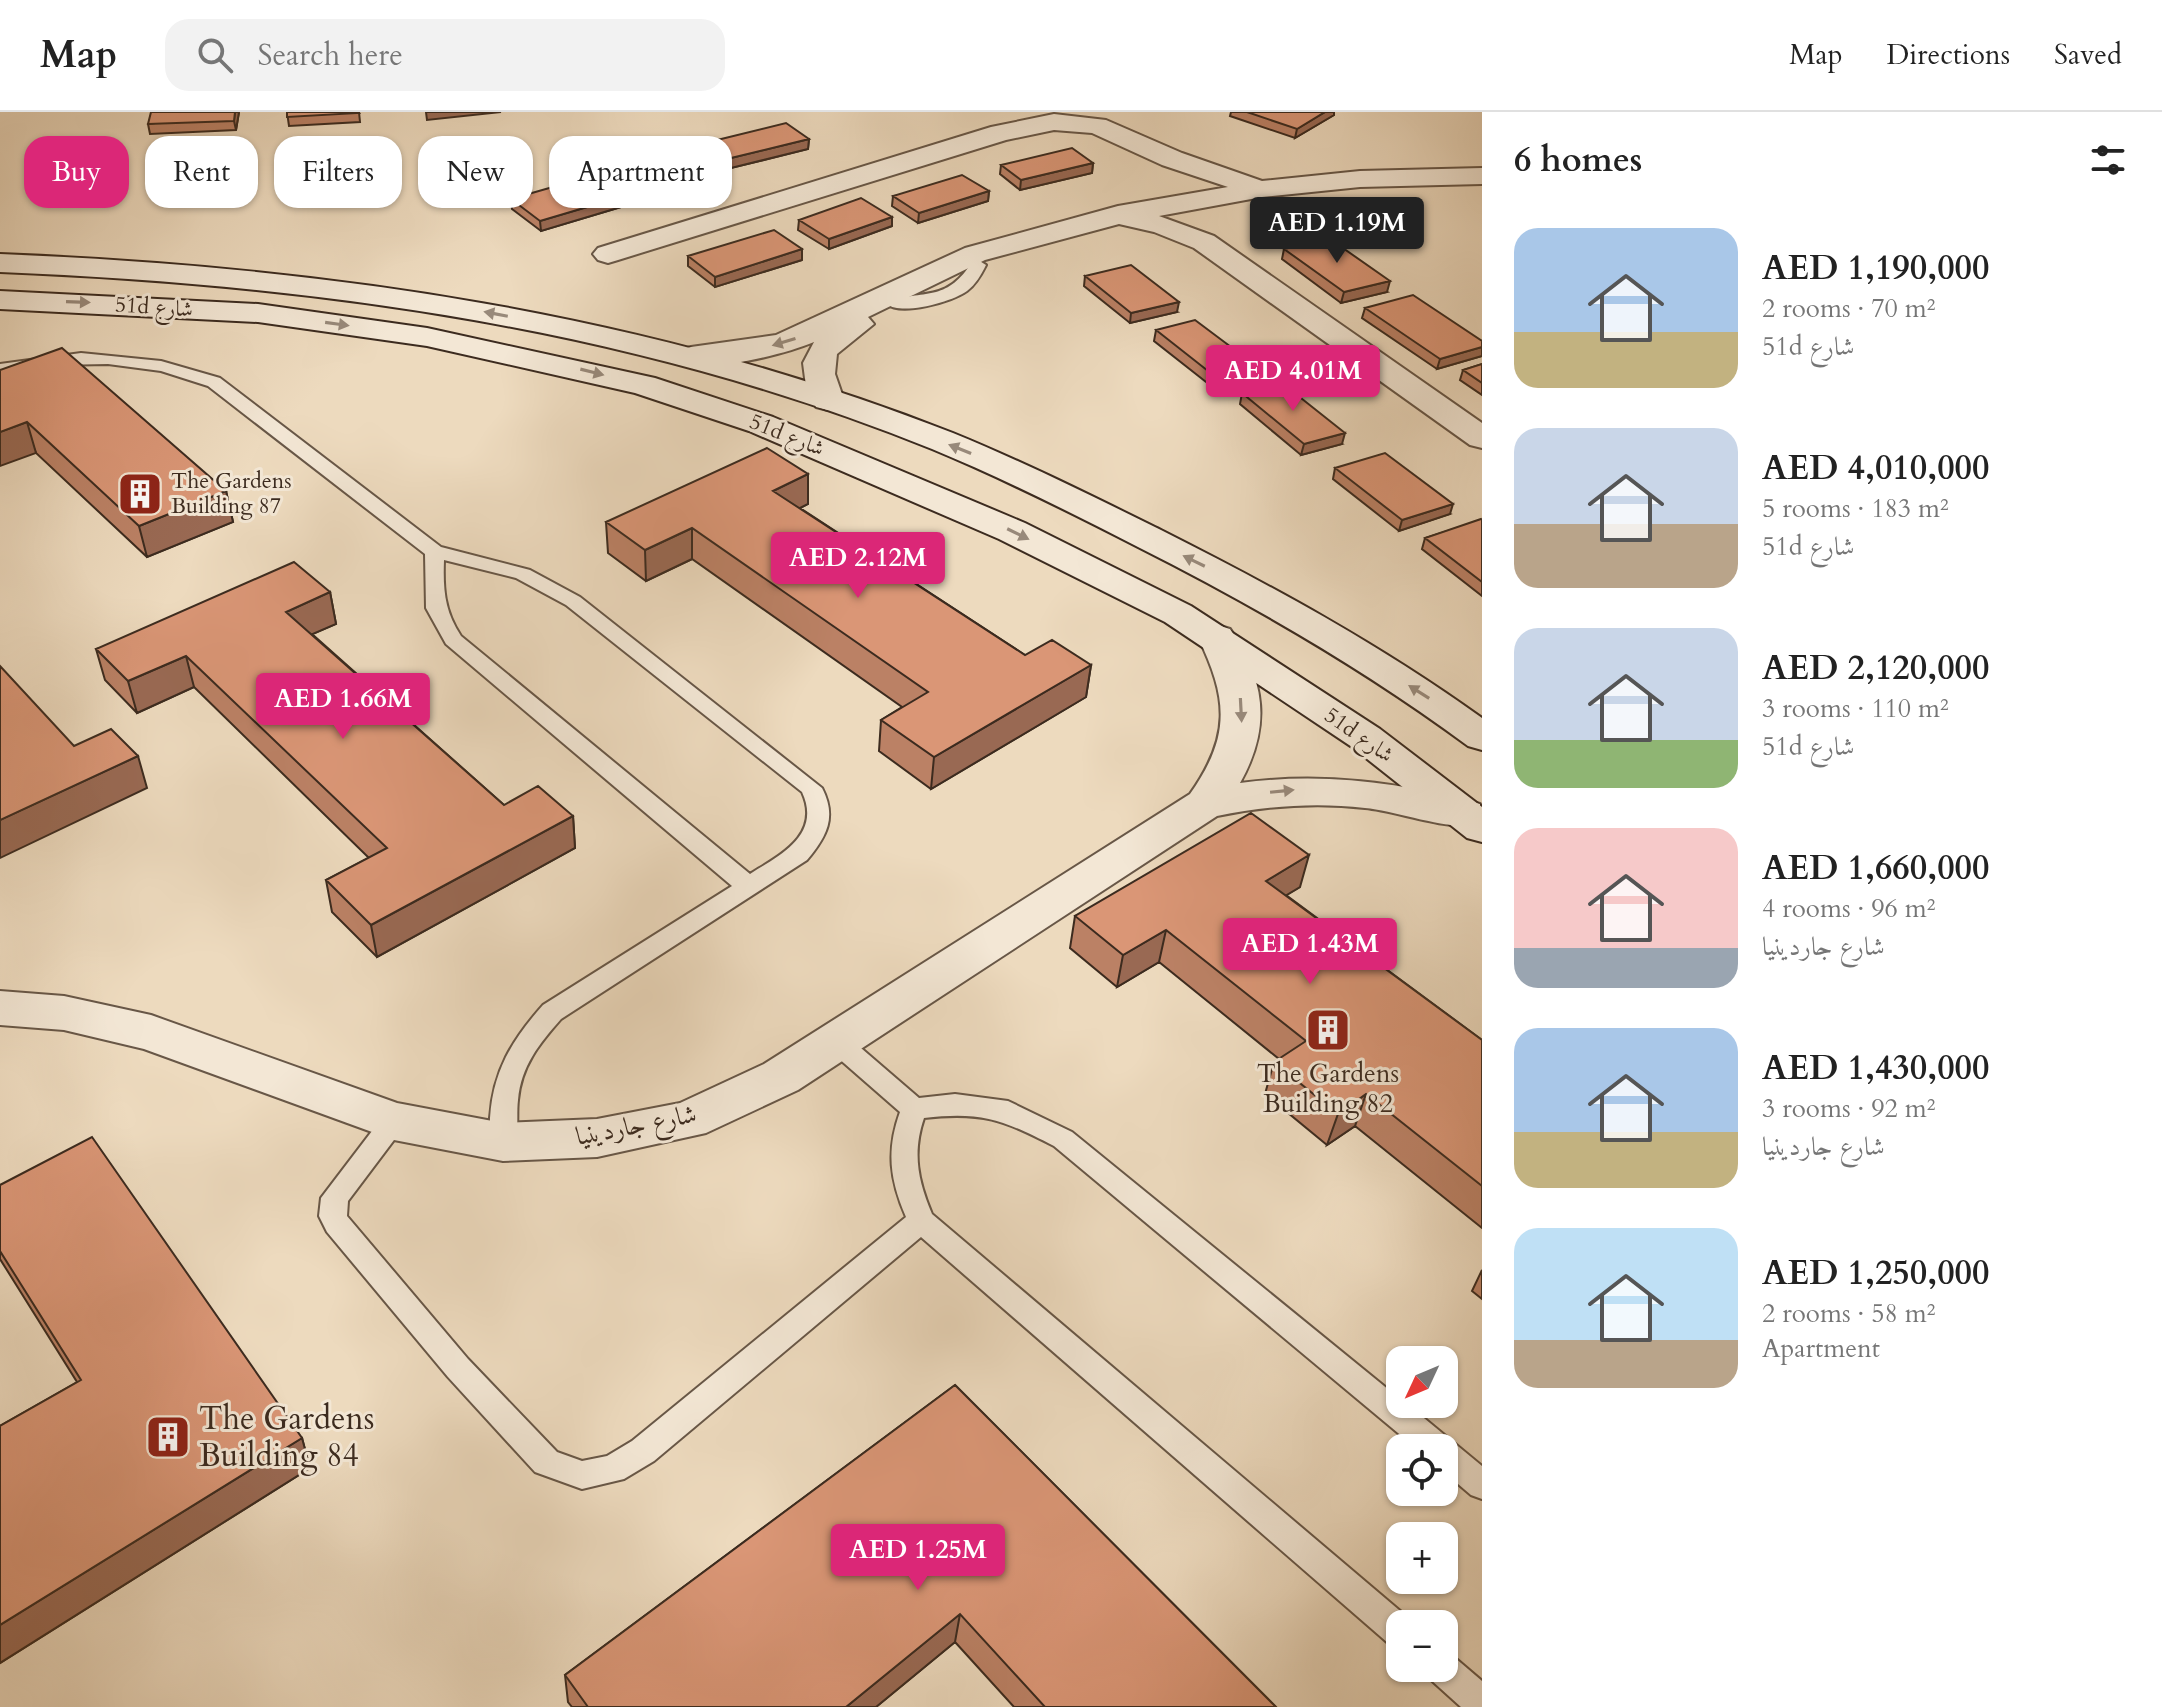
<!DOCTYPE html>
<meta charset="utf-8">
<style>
body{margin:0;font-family:Cardo,Amiri,serif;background:#f2f2f2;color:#222;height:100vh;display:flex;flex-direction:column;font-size:30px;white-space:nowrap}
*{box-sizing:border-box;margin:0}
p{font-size:26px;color:#767676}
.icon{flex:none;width:44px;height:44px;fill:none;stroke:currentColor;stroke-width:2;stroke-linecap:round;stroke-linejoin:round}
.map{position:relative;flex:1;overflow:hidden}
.sheet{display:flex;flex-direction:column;background:#fff;width:680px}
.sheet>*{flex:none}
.guide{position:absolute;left:24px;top:24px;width:760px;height:72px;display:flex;gap:16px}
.needle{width:52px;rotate:226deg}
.fabs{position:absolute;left:1386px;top:1234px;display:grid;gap:16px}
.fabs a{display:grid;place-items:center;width:72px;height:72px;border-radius:16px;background:#fff;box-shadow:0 2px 6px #0004;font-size:40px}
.price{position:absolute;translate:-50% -68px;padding:0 18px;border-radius:8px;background:#db2777;color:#fff;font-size:26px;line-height:52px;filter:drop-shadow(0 2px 4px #0008)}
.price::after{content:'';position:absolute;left:50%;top:48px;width:24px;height:18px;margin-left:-12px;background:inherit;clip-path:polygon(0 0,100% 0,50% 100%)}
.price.current{background:#222;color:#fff}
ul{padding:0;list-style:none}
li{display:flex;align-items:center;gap:24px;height:200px;padding:0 32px}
li span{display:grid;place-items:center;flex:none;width:224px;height:160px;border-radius:24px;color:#555}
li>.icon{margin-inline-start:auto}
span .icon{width:96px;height:96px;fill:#fffc;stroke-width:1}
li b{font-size:34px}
h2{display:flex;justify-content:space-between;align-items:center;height:96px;padding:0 32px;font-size:34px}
.chip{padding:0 28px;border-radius:24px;background:#fff;box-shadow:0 2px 6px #0004;font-size:28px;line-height:72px}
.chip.current{background:#db2777;color:#fff}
header{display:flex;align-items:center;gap:48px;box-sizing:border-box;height:112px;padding:0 40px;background:#fff;border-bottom:2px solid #e0e0e0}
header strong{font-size:38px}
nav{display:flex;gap:44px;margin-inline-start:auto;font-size:28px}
.search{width:560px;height:72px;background:#f2f2f2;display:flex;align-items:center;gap:20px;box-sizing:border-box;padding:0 28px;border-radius:24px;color:#767676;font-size:30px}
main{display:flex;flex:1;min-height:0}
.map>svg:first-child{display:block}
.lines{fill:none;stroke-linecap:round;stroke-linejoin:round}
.lane-casing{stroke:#685747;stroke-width:4}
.street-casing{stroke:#685747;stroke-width:4}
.secondary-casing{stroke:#3c2b1f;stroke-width:4}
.lane{fill:#f3e7d5;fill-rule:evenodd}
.street{fill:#f3e7d5;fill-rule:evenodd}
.secondary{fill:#f3e7d5;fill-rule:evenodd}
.wall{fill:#bb8165;stroke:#3c2b1f;stroke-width:2}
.shaded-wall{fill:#996953;stroke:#3c2b1f;stroke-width:2}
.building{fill:#da9676;stroke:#3c2b1f;stroke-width:2}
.oneway{fill:#98897a}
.labels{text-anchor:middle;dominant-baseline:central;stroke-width:6;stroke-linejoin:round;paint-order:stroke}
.far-street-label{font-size:22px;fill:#3c2b1f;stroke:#f3e7d5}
.far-poi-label{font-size:22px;fill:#3c2b1f;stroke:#f3e7d5;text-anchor:start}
.poi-label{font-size:26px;fill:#3c2b1f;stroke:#f3e7d5}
.street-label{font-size:26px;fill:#3c2b1f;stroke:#f3e7d5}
.near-poi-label{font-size:32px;fill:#3c2b1f;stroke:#f3e7d5;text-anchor:start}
</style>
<header>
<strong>Map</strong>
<div class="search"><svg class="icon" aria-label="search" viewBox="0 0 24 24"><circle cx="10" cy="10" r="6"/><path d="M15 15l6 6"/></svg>Search here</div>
<nav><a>Map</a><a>Directions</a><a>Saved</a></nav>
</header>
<main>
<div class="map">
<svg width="1482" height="1595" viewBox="0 0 1482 1595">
<rect width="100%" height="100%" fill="#eddabe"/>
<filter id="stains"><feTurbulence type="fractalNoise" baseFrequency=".0025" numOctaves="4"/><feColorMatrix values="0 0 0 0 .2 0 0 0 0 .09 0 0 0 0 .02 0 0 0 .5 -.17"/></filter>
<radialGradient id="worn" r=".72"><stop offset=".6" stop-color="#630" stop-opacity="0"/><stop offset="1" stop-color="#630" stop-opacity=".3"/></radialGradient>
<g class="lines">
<!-- lane casing -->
<g class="lane-casing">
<path id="lane" d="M978,148l8,5c-5,10 -10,19 -19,26 -15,11 -66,25 -80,13l2,-4c39,-9 59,0 83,-38z
M81,241l80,8 59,17 221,169 89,23 50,27 242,191c15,29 5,48 -15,72l-246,159c-22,25 -40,47 -43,81 -2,16 2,35 -6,49l-9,4 -9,-4c-6,-9 -4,-20 -4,-31 3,-47 22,-78 53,-113l189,-119 -286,-242 -20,-36 -1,-54 -217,-168 -47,-15 -53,-7 -54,1 -54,9v-10zM444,448l72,18 50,27 236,187c20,43 -22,63 -52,82l-289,-238c-17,-25 -18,-48 -17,-76z
M838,921l9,3 72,62 36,-4 53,7 64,31 328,267v5h7l75,62v33l-11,-4 -27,-23v-24h-28l-362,-302c-51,-26 -72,-35 -130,-28 -12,35 -6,63 8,96l480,407 1,3h-13v24l-12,-5 -467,-406 -267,224 -30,18 -42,10 -47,-17 -87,-95 -121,-145 -8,-16 2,-18 64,-84 9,-3 9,3 4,7 -4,7 -55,73 -1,15 121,143 89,93 25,9 25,-5 25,-15 274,-224c-16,-37 -20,-66 -6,-105l-71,-62 -4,-7 4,-7z
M1444,1541l10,4 28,24v26h-21l-31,-28 -5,-11h19z"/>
</g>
<!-- street casing -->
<g class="street-casing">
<path id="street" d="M1054,2l52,6 76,33 80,28 98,-10 122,-3v16l-122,3 -98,10 -103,19 55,20 268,187v25l-12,-3 -276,-197 -40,-16 -35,-8 -134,36 -117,57 6,7 -37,30 -2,20 9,26 -4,7 -12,3 -12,-3 -10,-21 -3,-23 11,-21c-31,13 -102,30 -134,22l-5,-7 5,-7 11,-3 85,-12 189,-87 153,-42 110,-19 -66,-22 -70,-32 -38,-3 -48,10 -388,120 -10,3 -10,-3 -5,-6 5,-6 393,-121z
M1217,513l13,4c36,52 41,99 10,154 82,-11 160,-1 240,21v20c-28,8 -83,-13 -115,-16 -50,-6 -99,-2 -148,8l-419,274 -92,43 -109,24 -94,4 -109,-21 -250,-91 -80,-19 -64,-5v-34l64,5 87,19 246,88 106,20 94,-4 83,-16 84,-39 426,-270c41,-58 38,-95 8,-157l6,-8z"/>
</g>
<!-- secondary casing -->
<g class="secondary-casing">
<path id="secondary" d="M0,142c326,13 647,59 953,179 71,29 139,63 208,97 111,56 220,115 321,188v32l-14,-4c-104,-77 -215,-141 -330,-199 -68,-35 -136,-69 -206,-98 -298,-121 -613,-164 -932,-177z
M0,179l258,13 169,24 228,50 118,39 252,106 166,83 189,123 102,78v35l-15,-4 -115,-91 -187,-125 -166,-83 -250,-108 -114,-38 -208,-47 -169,-24 -258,-13z"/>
</g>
<!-- lane -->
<use href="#lane" class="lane"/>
<!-- street -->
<use href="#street" class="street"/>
<!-- secondary -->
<use href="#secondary" class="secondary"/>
</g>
<!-- wall -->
<path class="wall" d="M239,0l-3,18 -86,4 -2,-10z
M287,0h72l1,10 -71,4z
M1231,0h103v3l-39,23 -65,-22z
M809,27l-1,10 -77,19 -22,-17v-9z
M1093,51l-1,10 -72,17 -20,-16 1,-9z
M616,57l100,9 -67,22 -33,-21z
M989,79l-1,10 -70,22 -26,-17 1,-10z
M511,87l110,8 -80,24 -29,-22z
M799,108l93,6 -63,23 -31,-19z
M1284,137l103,43 -46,11 -59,-44z
M688,144l114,4 -87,27 -27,-21z
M1085,164l92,36 -47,11 -46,-37z
M1365,196l117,33v15l-45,13 -75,-51z
M1156,218l107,41 -2,11 -41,11 -66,-52z
M1482,252v31l-22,-15 3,-10z
M0,258l226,121 7,31 -86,35 -111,-104z
M1242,281l100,51 -41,11 -61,-51z
M1335,356l115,46 -51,17 -66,-52z
M808,362v30l-8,4 225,147 66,10 -5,32 -155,92 -52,-38 2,-31 21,-13 -210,-148 -46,22 -38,-28 -2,-31z
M1482,408v76l-60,-47 3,-11z
M330,480l6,32 -24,10 192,171 69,11 2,32 -198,109 -45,-45 -6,-32 43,-22 -175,-171 -57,26 -32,-33 -9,-31z
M1300,775l-14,8 196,145v188l-127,-102 -28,19 -62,-51 9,-32 5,-3 -120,-97 -42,25 -47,-39 5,-32z
M0,1073l302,253 8,30 -310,195v-237l77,-44 -77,-123z
M1482,1158v29l-10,-8z
M955,1273l321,322h-262l-59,-65 -79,65h-304l-4,-5 -3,-27z"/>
<!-- shaded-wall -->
<path class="shaded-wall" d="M235,0h4l-3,18 -2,-9z
M426,0h75l-74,8z
M1325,0h9v3l-39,23 2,-9z
M809,27l-1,10 -77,19v-10z
M1093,51l-1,10 -72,17 1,-10z
M716,56v10l-67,22v-10z
M989,79l-1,10 -70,22 1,-10z
M621,85v10l-80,24 -1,-10z
M892,105v9l-63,23v-10z
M802,137v11l-87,27v-10z
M1390,169l-3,11 -46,11 3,-11z
M1179,190l-2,10 -47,11 1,-10z
M1482,235v9l-45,13 3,-10z
M1263,259l-2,11 -41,11 2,-11z
M27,310l9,31 -36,13v-34z
M1345,321l-3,11 -41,11 3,-11z
M808,362v30l-36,18 1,-31z
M226,379l7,31 -86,35 -8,-31z
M1453,392l-3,10 -51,17 3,-11z
M692,416v31l-46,22 -1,-31z
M330,480l6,32 -44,19 -6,-31z
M186,544l8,31 -57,26 -9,-32z
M1091,553l-5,32 -155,92 3,-32z
M138,644l9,32 -147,70v-38z
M573,704l2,32 -198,109 -6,-32z
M1309,743l-9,32 -43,26 9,-32z
M1166,818l-7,32 -42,25 6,-32z
M1366,982l-11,32 -28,19 11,-31z
M302,1326l8,30 -310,195v-38z
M960,1502l-5,28 -79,65h-30z"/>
<!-- building -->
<path class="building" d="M151,0h84l-1,9 -86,3z
M287,0h71l1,1 -72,4z
M1247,0h78l-28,17z
M786,11l23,16 -78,19 -22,-16z
M681,36l35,20 -67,22 -33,-21z
M1072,36l21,15 -72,17 -20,-15z
M962,63l27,16 -70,22 -26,-17z
M591,64l30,21 -81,24 -29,-22z
M861,86l31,19 -63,22 -30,-19z
M774,118l28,19 -87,28 -27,-21z
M1330,127l60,42 -46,11 -60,-43z
M1131,153l48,37 -48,11 -46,-37z
M1413,183l69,46v6l-42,12 -75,-51z
M1195,208l68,51 -41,11 -66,-52z
M62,236l164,143 -87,35 -112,-104 -27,10v-62z
M1482,252v19l-19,-13z
M1282,271l63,50 -41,11 -62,-51z
M767,336l41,26 -35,17 252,164 27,-15 39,25 -157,92 -53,-37 47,-28 -236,-164 -47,22 -39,-28z
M1385,341l68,51 -51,16 -67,-52z
M1481,407l1,1v62l-57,-44z
M294,450l36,30 -44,20 218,193 34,-19 35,30 -202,109 -45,-45 61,-32 -201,-192 -58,25 -32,-32z
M0,554l74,80 37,-17 27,27 -138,64z
M1251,701l58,42 -43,26 216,159v146l-116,-92 -28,20 -64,-52 32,-21 -140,-111 -43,25 -48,-39z
M92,1025l210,301 -302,187v-199l81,-46 -81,-129v-66z
M955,1273l321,322h-231l-85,-93 -114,93h-258l-23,-32z"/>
<!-- one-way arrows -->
<defs><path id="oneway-solid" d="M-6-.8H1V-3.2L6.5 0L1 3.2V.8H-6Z" transform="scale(2)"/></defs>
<g class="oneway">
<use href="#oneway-solid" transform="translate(78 190) rotate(2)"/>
<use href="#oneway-solid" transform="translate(496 202) rotate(-169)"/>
<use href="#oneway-solid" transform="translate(337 212) rotate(8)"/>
<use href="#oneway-solid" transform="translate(784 230) rotate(163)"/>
<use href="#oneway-solid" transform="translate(592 260) rotate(14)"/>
<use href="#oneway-solid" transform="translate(960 337) rotate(-158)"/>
<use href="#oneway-solid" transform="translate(1018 422) rotate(26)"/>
<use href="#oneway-solid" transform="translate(1194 449) rotate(-154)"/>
<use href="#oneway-solid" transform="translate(1419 580) rotate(-148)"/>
<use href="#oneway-solid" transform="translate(1241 598) rotate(87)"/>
<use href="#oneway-solid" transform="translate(1282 679) rotate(-6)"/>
</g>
<!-- icons -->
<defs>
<g id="building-square" transform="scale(2.3)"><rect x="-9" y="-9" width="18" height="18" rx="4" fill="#8f2418" stroke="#f3e7d5"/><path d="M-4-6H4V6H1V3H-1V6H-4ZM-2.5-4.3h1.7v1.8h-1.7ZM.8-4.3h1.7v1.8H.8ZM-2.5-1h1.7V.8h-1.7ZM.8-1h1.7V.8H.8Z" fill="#fff"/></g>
</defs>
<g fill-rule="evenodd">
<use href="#building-square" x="140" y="382"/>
<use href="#building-square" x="1328" y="918"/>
<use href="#building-square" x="168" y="1325"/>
</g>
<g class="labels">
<!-- far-street labels -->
<g class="far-street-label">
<text transform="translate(154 195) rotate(4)">51d شارع</text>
<text transform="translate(787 323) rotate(22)">51d شارع</text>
<text transform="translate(1359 623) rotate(35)">51d شارع</text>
</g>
<!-- far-poi labels -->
<g class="far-poi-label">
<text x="171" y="369">The Gardens<tspan x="171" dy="25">Building 87</tspan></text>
</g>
<!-- poi labels -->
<g class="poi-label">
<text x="1328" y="961">The Gardens<tspan x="1328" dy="30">Building 82</tspan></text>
</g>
<!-- street labels -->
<g class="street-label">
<text transform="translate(636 1013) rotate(-11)">شارع جاردينيا</text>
</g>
<!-- near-poi labels -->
<g class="near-poi-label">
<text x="199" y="1307">The Gardens<tspan x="199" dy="37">Building 84</tspan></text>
</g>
</g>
<rect width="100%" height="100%" filter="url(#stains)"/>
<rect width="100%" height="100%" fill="url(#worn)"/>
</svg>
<div class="fabs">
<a><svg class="needle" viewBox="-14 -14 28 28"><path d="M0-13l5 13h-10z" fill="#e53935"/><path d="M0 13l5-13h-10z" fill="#767676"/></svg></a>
<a><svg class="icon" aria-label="locate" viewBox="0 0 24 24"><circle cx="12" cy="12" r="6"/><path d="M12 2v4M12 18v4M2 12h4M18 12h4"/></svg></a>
<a>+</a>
<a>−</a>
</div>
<b class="price current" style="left:1337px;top:153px">AED 1.19M</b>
<b class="price" style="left:1293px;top:301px">AED 4.01M</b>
<b class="price" style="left:858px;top:488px">AED 2.12M</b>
<b class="price" style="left:343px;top:629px">AED 1.66M</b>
<b class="price" style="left:1310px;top:874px">AED 1.43M</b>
<b class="price" style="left:918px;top:1480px">AED 1.25M</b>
<div class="guide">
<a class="chip current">Buy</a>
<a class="chip">Rent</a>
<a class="chip">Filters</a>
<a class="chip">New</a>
<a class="chip">Apartment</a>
</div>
</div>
<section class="sheet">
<h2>6 homes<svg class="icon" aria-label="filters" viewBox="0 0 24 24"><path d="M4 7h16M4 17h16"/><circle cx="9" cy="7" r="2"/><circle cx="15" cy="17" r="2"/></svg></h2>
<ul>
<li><span style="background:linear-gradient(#a9c7e8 65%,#c2b280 0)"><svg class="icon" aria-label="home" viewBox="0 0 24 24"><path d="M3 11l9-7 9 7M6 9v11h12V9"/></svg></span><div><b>AED 1,190,000</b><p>2 rooms · 70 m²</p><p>51d شارع</p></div></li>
<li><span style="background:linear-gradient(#c9d6e8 60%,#b9a48a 0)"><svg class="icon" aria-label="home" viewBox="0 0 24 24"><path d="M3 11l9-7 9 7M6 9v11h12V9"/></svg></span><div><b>AED 4,010,000</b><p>5 rooms · 183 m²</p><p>51d شارع</p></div></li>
<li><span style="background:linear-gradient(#c9d6e8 70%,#8fb573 0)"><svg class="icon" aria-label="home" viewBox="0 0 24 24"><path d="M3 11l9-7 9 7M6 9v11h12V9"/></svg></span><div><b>AED 2,120,000</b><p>3 rooms · 110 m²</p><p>51d شارع</p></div></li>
<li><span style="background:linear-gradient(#f6c9c9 75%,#9aa5b1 0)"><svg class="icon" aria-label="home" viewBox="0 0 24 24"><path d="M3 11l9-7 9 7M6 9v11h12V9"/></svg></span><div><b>AED 1,660,000</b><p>4 rooms · 96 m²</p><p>شارع جاردينيا</p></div></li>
<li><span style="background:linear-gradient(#a9c7e8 65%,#c2b280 0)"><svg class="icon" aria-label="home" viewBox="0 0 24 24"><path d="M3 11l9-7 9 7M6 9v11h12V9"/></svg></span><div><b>AED 1,430,000</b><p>3 rooms · 92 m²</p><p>شارع جاردينيا</p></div></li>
<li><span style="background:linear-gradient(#bfe0f5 70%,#b9a48a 0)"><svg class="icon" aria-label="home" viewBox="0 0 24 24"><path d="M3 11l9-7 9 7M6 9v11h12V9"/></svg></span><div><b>AED 1,250,000</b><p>2 rooms · 58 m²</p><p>Apartment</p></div></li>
</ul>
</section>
</main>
